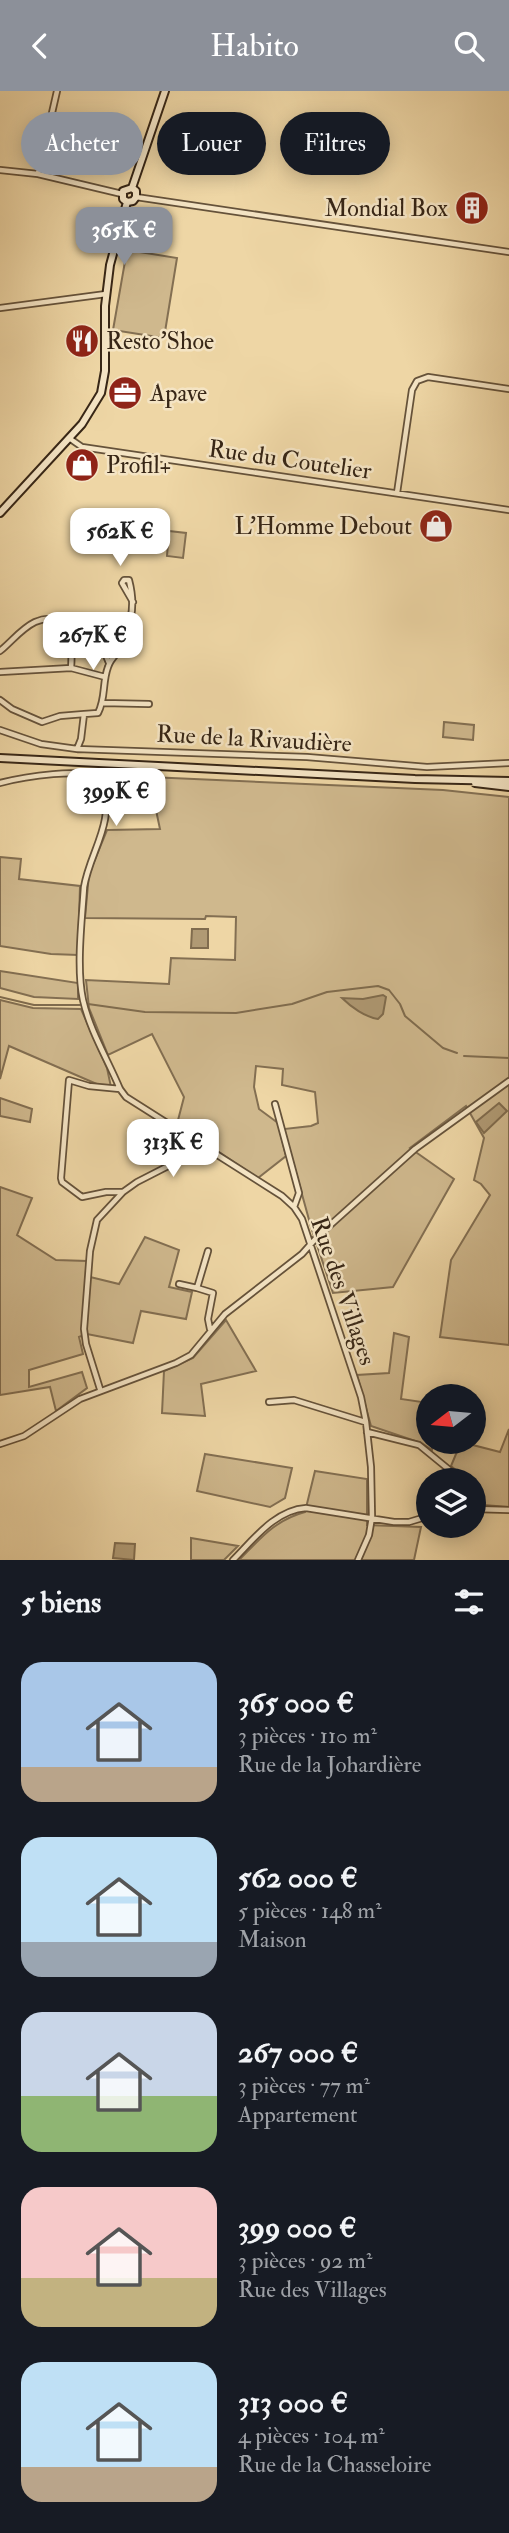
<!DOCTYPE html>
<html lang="fr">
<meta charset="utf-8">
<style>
body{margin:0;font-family:"IM FELL Double Pica",serif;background:#242831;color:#f1f3f6;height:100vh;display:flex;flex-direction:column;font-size:26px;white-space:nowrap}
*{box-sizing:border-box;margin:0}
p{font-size:23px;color:#9ea1a6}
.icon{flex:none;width:38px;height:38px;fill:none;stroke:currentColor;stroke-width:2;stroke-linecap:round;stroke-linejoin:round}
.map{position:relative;height:1469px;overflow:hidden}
.side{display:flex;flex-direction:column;background:#171b24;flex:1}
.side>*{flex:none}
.top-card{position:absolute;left:21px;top:21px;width:467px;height:63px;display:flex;gap:14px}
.needle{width:46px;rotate:254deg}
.buttons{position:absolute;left:416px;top:1293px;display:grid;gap:14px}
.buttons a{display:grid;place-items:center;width:70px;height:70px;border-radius:50%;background:#171b24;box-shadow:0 4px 18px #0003;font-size:35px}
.price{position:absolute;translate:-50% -60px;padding:0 16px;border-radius:14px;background:#fff;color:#222;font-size:23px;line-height:46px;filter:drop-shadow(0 2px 4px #0008)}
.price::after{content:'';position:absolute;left:50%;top:42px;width:21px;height:16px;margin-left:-10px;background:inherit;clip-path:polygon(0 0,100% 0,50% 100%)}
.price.on{background:#8c9099;color:#fff}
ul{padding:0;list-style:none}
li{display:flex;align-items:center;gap:21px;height:175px;padding:0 21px}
li span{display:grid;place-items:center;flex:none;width:196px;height:140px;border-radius:21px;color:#555}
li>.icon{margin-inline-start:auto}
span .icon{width:84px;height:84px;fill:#fffc;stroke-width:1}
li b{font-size:30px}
h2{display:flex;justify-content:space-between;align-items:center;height:84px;padding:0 21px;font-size:30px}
.pill{padding:0 24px;border-radius:32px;background:#171b24;box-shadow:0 4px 18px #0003;font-size:24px;line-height:63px}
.pill.on{background:#8c9099;color:#fff}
header{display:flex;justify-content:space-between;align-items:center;height:91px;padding:0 21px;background:#8c9099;color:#fff;font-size:32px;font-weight:600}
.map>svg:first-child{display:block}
.green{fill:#cfb88d;stroke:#836f52;stroke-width:2}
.water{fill:#b09a74;stroke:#806c4e;stroke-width:2}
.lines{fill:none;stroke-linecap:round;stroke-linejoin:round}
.stream{stroke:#806c4e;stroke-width:2}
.street-casing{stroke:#65523a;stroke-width:8}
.secondary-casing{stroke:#372616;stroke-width:10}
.street{stroke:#f4e4c4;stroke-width:4.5}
.secondary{stroke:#f4e4c4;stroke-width:6}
.labels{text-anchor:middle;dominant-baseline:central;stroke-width:5;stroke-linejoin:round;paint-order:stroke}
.poi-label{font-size:24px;fill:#372616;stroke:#f4e4c4;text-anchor:start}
.street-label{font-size:24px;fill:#372616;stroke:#f4e4c4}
</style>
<header><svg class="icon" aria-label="back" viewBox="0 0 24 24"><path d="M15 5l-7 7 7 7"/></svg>Habito<svg class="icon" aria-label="search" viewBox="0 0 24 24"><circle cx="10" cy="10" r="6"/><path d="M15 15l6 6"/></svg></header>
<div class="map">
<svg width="509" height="1469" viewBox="0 0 509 1469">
<rect width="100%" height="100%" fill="#eed6a5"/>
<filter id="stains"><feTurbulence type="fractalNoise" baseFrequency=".00286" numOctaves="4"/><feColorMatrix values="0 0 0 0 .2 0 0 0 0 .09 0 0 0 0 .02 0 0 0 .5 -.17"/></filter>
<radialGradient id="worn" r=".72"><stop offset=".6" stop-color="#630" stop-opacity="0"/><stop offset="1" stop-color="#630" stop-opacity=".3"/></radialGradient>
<!-- green -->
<path class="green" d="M127,159l50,8 -13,80 -51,-8z
M169,440l17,2 -3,25 -16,-2z
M444,631l30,3 -1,15 -30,-3z
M149,686l294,13 66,7v548l-69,-8 11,-77 39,-65 -9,-11 -7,-4 10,-42 -18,-32 -56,42 44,31 -61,108 -60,6 -22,-66 -27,-98 27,-3 7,-3 -3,-31 -33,-7 1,-16 -27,-3 -2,21 5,22 19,14 8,33 -28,22 -81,-54 7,-27 -32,-63 -44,21 -19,-47 -3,-28 83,4 2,-26 64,2 1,-43 -30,-1 -1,3 -120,-1 4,-44 18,-44 53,-1z
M0,766l21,2 -2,20 61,7 -2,69 -27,-1 -51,-8z
M0,880l78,12v16l-44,-2 -34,-9z
M0,909l33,8 48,1 26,59 4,19 -12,-2 -90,-39 -9,33z
M0,1007l32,11 -2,13 -30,-6z
M0,1096l32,11 -15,37 39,25 31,1 -1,15 33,8 26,-47 34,13 -10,37 23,5 -6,27 -45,-8 -8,32 -46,-9 -8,3 4,17 -54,16v17l53,-15 5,16 -31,23 -6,-24 -50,8z
M226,1229l30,51 -55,13 4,32 -43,-3 2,-42 29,-13z
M394,1242l15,4 -8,62 28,4v39h5l-2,8 -11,-7 -50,-17 -14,-51 32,-2z
M509,1338v78l-26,-2 -4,-15 -5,-4v-5l-6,-1 -17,-14 10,-24 39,10z
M205,1363l87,14 -7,30 -15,9 -73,-16z
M315,1380l52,8v46l54,2 -7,33h-175c21,-21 36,-40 66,-48z
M191,1447l47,8 -14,14h-33z"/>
<!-- water -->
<path class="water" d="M192,838h16v19h-17z
M383,904l3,2 -3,17 -5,5c-13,-2 -27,-12 -36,-21l21,1z
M499,1012l8,8 -23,22 -8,-11z
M115,1452l20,1 -1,16 -21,-2z"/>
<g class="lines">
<!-- stream -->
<path class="stream" d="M0,906l34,8h46
M88,913l57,8 91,1 56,-9 35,-12 51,-6 11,4 11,14 5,12 38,32 14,5
M464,965l45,2"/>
<!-- street casing -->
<g class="street-casing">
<path id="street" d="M0,79l38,4 84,20
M38,83l19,-83
M136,106l373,55
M0,217l106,-14
M69,347l13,9 427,63
M397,402l15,-103 5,-9 11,-4 81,12
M59,531l43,4 24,6c0,19 -13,20 -18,35 -6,16 -2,31 -10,46l-14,1 -3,25 -4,10
M88,534l14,21 7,17
M126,541c8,-17 8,-33 3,-52h-5l-2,3 11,19
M0,560c11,-9 22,-23 35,-29 33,-14 38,23 36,46
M0,581l71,-4 34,9
M0,609l12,9 30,13 18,-6 24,-2
M103,612l46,1
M0,639l41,14 36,5 230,8 120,10 82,-4
M0,692c19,-5 89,-18 101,-2 7,9 6,27 4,38 -4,23 -17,44 -21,68 -2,32 -8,81 -1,113 7,31 25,60 37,89l6,8 156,99 12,11 8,12 59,178 5,25 5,45 1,50 -3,18 -11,25
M120,998l-31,-3 -20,-6 -8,98 1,4 20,15 24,-5h16
M275,1013l24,89 -5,14
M208,1160l-11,37 16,5 -5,26 2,10
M179,1193l18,4
M100,1298l-14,-45 -2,-15 6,-78 7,-31 26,-28 14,-10 41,-21 37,-7
M269,1311l25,-2 71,22
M367,1341l52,13 44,36
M0,1353l24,-8 56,-37 96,-36 15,-8 34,-41 77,-60 16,-18 97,-87 94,-68
M474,1399l2,7 -1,12
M474,1418l35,1
M233,1469c20,-20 42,-50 73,-52l88,14h15l20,-6"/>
</g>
<!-- secondary casing -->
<g class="secondary-casing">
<path id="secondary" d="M132,97l33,-97
M127,111l6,-1 3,-4v-6l-4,-3
M127,111l-4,-3v-8l9,-3
M0,422l82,-89 19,-31 4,-22v-65l5,-41 17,-63
M0,667l415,21 94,2
M475,692l34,4"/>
</g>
<!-- street -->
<use href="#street" class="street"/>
<!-- secondary -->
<use href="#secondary" class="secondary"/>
</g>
<!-- icons -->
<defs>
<g id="building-disc" transform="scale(1.75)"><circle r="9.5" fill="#8f2418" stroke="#f4e4c4"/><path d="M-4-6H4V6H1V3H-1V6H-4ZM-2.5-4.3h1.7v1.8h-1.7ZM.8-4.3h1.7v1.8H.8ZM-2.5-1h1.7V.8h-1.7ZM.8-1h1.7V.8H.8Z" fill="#fff"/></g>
<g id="restaurant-disc" transform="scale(1.75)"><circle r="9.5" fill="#8f2418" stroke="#f4e4c4"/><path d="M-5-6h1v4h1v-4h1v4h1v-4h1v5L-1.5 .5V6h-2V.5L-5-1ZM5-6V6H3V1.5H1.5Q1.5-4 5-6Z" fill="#fff"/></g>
<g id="office-disc" transform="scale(1.75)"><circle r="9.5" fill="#8f2418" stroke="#f4e4c4"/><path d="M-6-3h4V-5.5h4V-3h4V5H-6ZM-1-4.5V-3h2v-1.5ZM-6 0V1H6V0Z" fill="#fff"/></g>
<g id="shop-disc" transform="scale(1.75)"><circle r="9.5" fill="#8f2418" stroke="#f4e4c4"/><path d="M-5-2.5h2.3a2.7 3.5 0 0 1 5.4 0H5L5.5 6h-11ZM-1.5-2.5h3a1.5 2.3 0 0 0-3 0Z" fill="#fff"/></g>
</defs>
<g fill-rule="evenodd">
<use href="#building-disc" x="472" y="117"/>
<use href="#restaurant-disc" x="82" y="250"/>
<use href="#office-disc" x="125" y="302"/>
<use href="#shop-disc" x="82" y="374"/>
<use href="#shop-disc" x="436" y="435"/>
</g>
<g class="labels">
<!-- poi labels -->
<g class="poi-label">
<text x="448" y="117" text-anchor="end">Mondial Box</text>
<text x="106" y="250">Resto'Shoe</text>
<text x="150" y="302">Apave</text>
<text x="106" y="374">Profil+</text>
<text x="412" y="435" text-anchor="end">L'Homme Debout</text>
</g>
<!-- street labels -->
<g class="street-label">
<text transform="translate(290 369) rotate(8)">Rue du Coutelier</text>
<text transform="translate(254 648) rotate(3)">Rue de la Rivaudière</text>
<text transform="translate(343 1200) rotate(71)">Rue des Villages</text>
</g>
</g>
<rect width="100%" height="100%" filter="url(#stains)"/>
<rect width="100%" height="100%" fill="url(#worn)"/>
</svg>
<div class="buttons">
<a><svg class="needle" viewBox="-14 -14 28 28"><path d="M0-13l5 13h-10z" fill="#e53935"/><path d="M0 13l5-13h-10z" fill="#9ea1a6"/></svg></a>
<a><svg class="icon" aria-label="layers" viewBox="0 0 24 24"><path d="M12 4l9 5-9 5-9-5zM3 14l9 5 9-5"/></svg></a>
</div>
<b class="price on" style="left:124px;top:176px">365K €</b>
<b class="price" style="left:120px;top:477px">562K €</b>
<b class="price" style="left:93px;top:581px">267K €</b>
<b class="price" style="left:116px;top:737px">399K €</b>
<b class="price" style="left:173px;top:1088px">313K €</b>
<div class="top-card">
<a class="pill on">Acheter</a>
<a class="pill">Louer</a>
<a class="pill">Filtres</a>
</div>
</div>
<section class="side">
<h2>5 biens<svg class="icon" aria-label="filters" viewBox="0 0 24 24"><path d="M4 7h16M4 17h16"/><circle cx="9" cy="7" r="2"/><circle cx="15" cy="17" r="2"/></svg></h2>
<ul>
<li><span style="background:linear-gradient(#a9c7e8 75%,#b9a48a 0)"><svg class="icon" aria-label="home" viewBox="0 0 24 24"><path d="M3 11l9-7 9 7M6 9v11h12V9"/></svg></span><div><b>365 000 €</b><p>3 pièces · 110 m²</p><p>Rue de la Johardière</p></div></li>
<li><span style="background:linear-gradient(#bfe0f5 75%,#9aa5b1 0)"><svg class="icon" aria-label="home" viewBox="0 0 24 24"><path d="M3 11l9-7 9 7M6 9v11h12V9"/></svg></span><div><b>562 000 €</b><p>5 pièces · 148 m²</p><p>Maison</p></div></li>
<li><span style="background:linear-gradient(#c9d6e8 60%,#8fb573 0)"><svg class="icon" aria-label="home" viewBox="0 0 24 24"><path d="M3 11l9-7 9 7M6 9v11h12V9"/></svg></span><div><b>267 000 €</b><p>3 pièces · 77 m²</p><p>Appartement</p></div></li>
<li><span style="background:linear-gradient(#f6c9c9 65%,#c2b280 0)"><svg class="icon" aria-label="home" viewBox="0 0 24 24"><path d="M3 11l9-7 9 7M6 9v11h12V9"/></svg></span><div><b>399 000 €</b><p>3 pièces · 92 m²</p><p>Rue des Villages</p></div></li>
<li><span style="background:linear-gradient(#bfe0f5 75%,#b9a48a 0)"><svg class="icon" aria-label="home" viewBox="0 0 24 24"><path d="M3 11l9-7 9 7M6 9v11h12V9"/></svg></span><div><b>313 000 €</b><p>4 pièces · 104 m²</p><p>Rue de la Chasseloire</p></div></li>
</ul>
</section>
